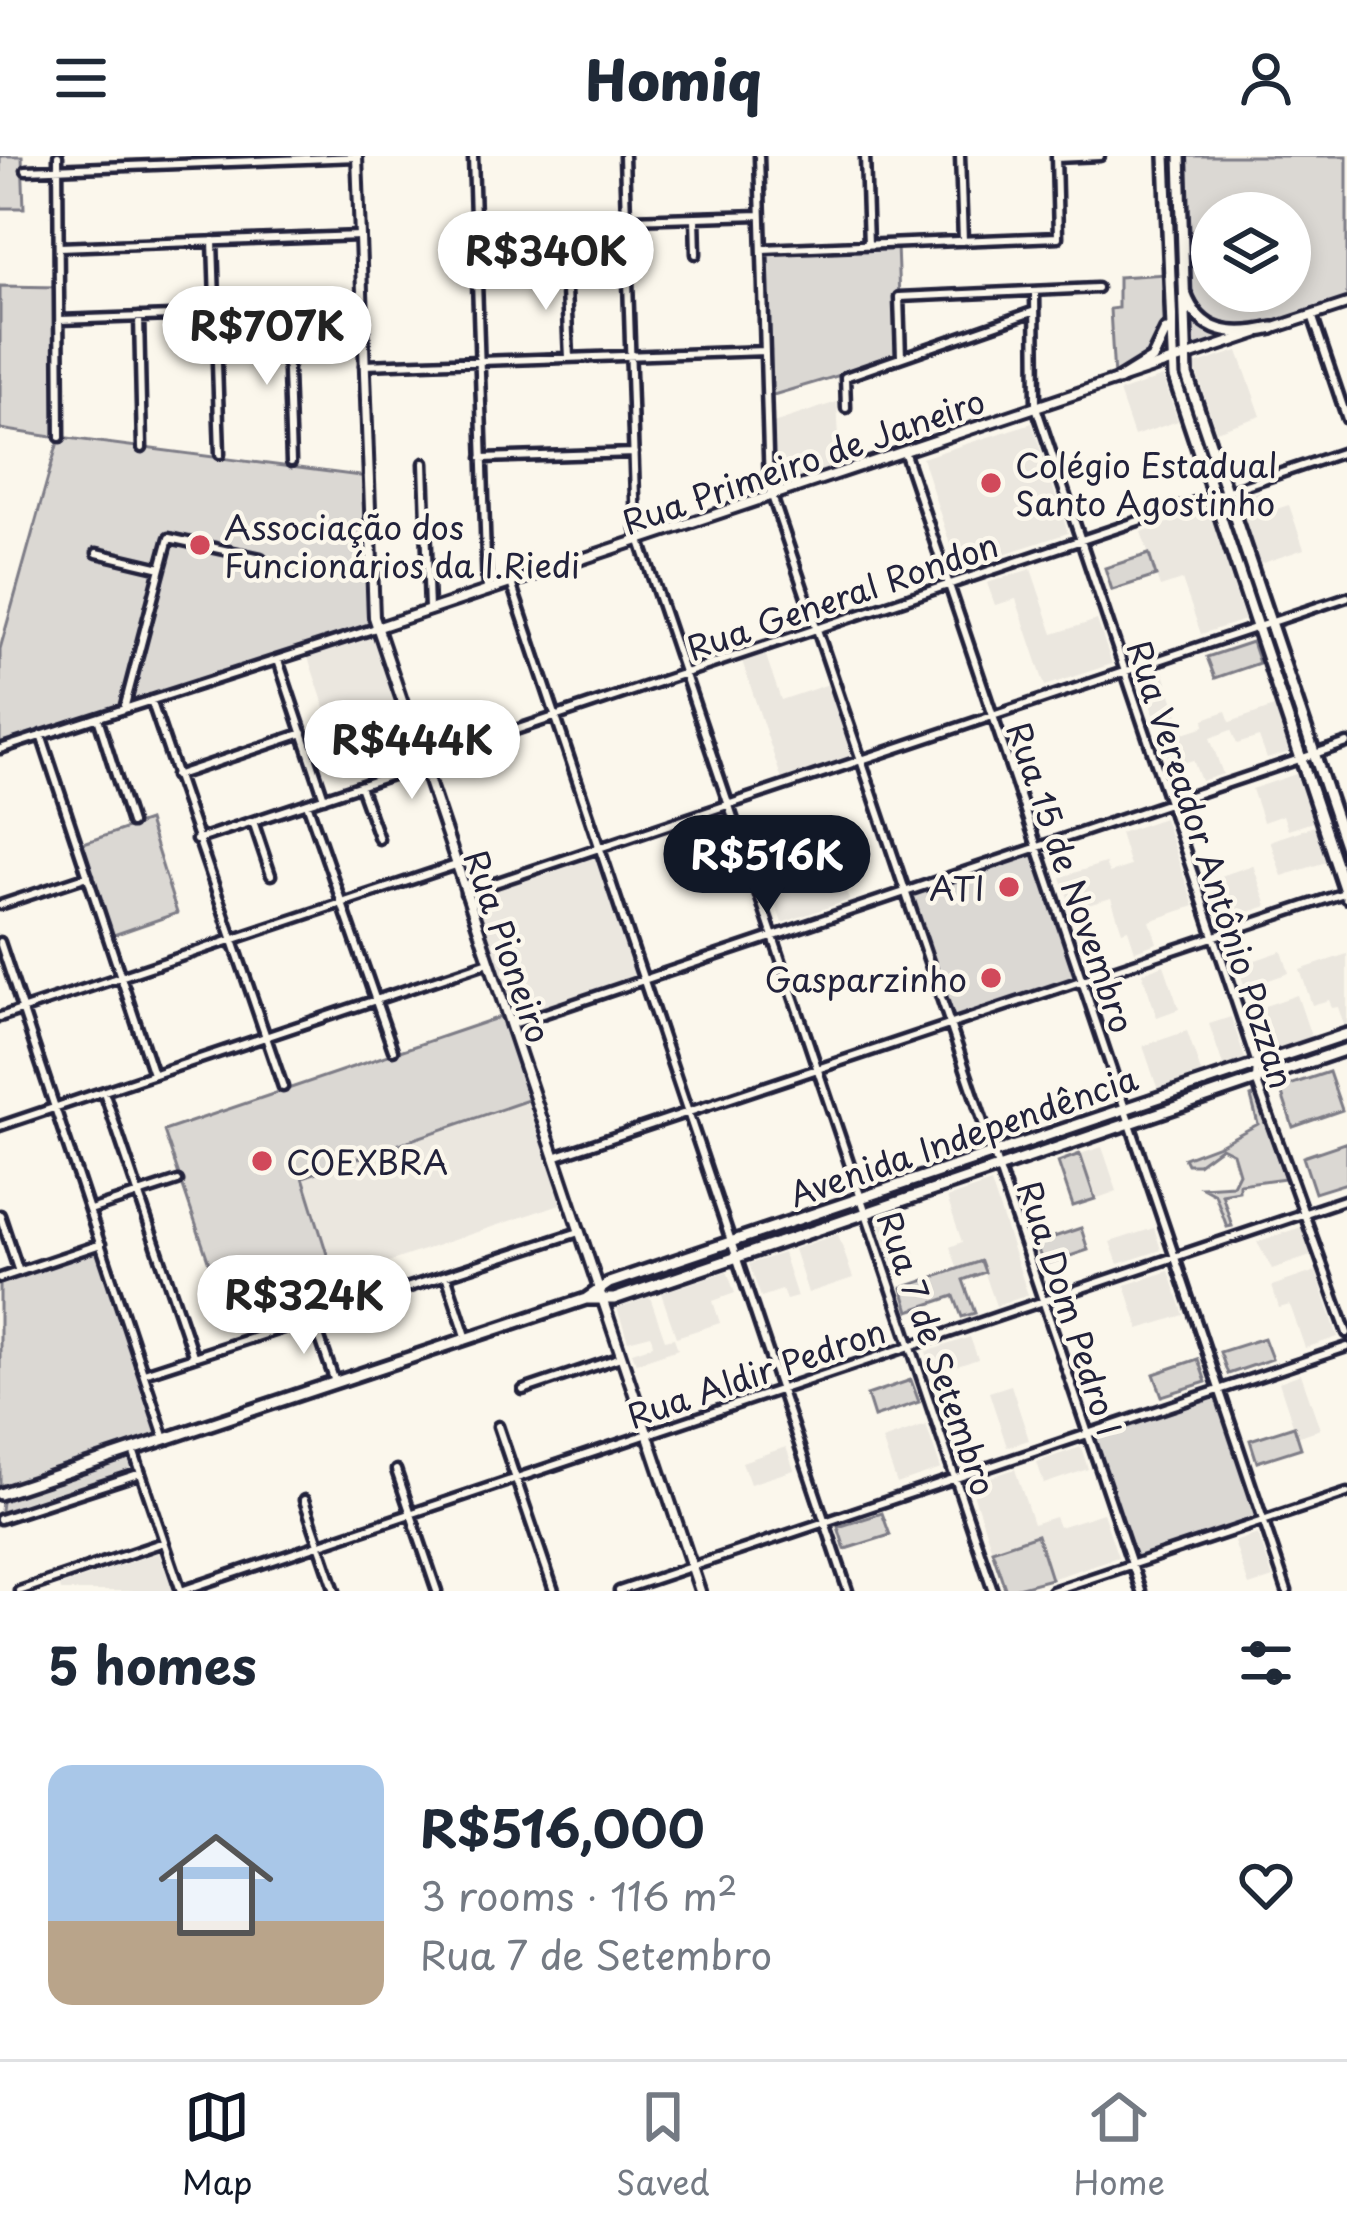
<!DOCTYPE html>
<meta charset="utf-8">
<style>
body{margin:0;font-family:"Playpen Sans",sans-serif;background:#f2f2f3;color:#1f2937;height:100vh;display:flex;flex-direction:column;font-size:45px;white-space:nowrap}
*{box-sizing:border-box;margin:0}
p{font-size:39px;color:#747a83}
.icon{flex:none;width:66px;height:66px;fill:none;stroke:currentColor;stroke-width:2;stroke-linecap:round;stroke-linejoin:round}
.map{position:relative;height:1435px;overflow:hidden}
.details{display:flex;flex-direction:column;background:#fff;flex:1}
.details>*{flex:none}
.controls{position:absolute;left:1191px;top:36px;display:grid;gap:24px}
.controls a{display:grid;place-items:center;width:120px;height:120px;border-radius:50%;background:#fff;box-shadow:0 6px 18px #0003;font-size:60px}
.price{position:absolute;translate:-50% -102px;padding:0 27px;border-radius:42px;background:#fff;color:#222;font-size:39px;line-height:78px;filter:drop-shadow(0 3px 6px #0008)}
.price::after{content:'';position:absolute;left:50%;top:72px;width:36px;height:27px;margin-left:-18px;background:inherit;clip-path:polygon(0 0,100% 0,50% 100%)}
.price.selected{background:#111827;color:#fff}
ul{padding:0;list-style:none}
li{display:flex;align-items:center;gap:36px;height:300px;padding:0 48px}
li+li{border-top:3px solid #e0e1e3}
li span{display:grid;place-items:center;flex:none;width:336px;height:240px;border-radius:24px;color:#555}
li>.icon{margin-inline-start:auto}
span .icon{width:144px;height:144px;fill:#fffc;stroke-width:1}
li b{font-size:51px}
h2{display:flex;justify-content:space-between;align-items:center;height:144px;padding:0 48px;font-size:51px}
header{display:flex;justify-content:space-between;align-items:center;height:156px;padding:0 48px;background:#fff;font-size:54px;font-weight:800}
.tabs{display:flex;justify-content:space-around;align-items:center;height:168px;border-top:3px solid #e0e1e3;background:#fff;font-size:33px;color:#747a83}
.tabs a{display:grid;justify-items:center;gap:6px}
.tabs .selected{color:#111827}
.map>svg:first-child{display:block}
.built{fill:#ebe7df}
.green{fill:#dbd8d3;stroke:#7e7d87;stroke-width:3;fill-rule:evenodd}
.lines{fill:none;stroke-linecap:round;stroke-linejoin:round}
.minor-casing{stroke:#22223b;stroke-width:15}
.tertiary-casing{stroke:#22223b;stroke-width:16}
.primary-casing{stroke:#22223b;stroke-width:18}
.minor{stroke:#fbf7ec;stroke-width:6}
.tertiary{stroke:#fbf7ec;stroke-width:8}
.primary{stroke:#fbf7ec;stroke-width:9}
.poi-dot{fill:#d1495b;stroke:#fbf7ec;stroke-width:4.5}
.labels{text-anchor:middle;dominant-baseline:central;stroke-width:9;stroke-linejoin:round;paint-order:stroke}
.street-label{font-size:33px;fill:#22223b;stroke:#fbf7ec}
.poi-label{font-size:33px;fill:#22223b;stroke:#fbf7ec;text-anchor:start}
</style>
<header><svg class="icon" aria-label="menu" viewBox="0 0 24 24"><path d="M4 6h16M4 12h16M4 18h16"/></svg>Homiq<svg class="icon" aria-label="person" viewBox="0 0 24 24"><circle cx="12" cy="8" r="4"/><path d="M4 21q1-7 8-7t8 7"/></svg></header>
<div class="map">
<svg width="1347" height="1435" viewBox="0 0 1347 1435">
<rect width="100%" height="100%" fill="#fbf7ec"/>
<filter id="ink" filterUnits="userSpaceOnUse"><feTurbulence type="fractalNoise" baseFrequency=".00833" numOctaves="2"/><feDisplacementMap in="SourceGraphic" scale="24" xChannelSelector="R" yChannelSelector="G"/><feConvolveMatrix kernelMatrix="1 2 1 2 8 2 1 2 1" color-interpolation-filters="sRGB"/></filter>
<g filter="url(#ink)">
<!-- built -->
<path class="built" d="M1238,195l23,65 -45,15 -22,-66z
M1163,221l15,44 -44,15 -15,-44z
M837,246l4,71 -69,23 -5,-71z
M1032,267l36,110 -110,36 -36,-111z
M1260,335l7,21 22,-7 15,44 -44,15 -22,-66z
M1208,353l37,111 -44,14 -19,-54 -22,7 -19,-55z
M1031,413l22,65 44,-14 15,44 -67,22 -29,-87 -21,6 -8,-22z
M376,472l36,105 -57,18 -8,-23 -14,4 -27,-81z
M763,491l18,53 54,-18 27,78 -78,26 -44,-131z
M1163,515l15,44 -22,7 -14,-43z
M1274,551l15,45 -22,7 -8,-22 -22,7 -6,-14 -21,8 13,36 -22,7 -8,-21 -22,7 -9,-27 43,-14 -1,-7 22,-8 4,11z
M1296,618l17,48 -25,8 -5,-15 -20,7 -11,-33z
M1164,662l30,88 -44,15 7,22 -22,8 -7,-22 -6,2 -11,-33 -39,12 -11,-33 44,-14 4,10 21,-7 -10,-33z
M1314,670l12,36 -44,14 -12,-35z
M830,689l19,55 -67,23 -19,-56z
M600,692l44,132 -134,45 -45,-132z
M1253,709l14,41 -44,15 -14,-41z
M1282,795l7,22 -44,15 -7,-22z
M1347,798v73l-2,1 -7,-21 -6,1 -3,-8 -17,5 -12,-35z
M1164,809l15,44 -22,8 -15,-44z
M1297,839l15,44 -44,15 -15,-44z
M1231,861l15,44 -22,7 -15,-44z
M1187,875l15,44 -44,15 -15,-44z
M534,942l35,103 -234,79 -33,-103z
M1102,991l15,44 -22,8 -15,-45z
M991,1027l37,112 -32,11 -15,-44 -23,7 -8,-22 12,-5 -15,-44z
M902,1057l15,45 -23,8 -15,-45z
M1301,1071l10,29 -39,13 -15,-27z
M1154,1072l7,22 -43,14 -8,-22z
M838,1078l15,44 -45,15 -14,-44z
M783,1097l14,44 -11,3 -4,-10 -21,7 -12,-33z
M727,1115l8,22 -22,8 7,22 -44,14 -15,-44z
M1169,1115l15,44 -45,14 -14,-44z
M1316,1115l22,66 -33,11 -15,-43 -11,3 -7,-22z
M650,1141l15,43 9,-2 4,11 -42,14 -4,-11 21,-7 -2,-10 -23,6 -11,-33z
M970,1181l8,22 -44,15 -8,-22z
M1301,1218l19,55 -23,8 -18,-55z
M1011,1229l18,55 -22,7 -18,-55z
M926,1269l15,44 -44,15 -15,-44z
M786,1291l8,23 -44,14 -8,-22z
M1081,1291l7,22 -44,15 -7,-22z
M1015,1313l18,55 22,-7 4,10 44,-14 15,44 -67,22 -15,-44 -44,15 -22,-66z
M1258,1378l15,44 -24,8 -15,-44z
M159,1396l14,39h-112l-1,-5z"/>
<!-- green -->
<path class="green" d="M0,0h22l2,52h-24z
M1180,0h167v148l-74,24 -65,1 28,9 -49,16zM1212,57h78v78h-78z
M897,88l4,113 -131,39 -8,-147z
M1166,118c2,59 -2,73 -52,104l-4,-69 8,-1v-31z
M0,130l60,1v150l308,40 8,151 -376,121v-100l59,-211 -59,-9z
M1149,398l7,22 -44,14 -7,-22z
M1252,486l7,21 -44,15 -8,-21z
M148,665l29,92 -69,24 -30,-92z
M1037,693l45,132 -131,44 -45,-133z
M506,859l28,83 -231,79 32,103 -108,36 -63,-185z
M1329,916l13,38 -49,17 -13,-39z
M1256,939l29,83 -46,6v7l-17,3 10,32 -5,1 -12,-33 -13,-7 31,-2 6,-12 -6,-20 -12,-6 -23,17h-11l-3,-6 35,-13 39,-21 -7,-27z
M1347,986v41l-32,10 -12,-36z
M1080,998l15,45 -22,7 -15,-44z
M1081,1072l7,22 -45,15 -7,-22z
M101,1088l64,195 -31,11 7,23 -141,46 3,-26 -3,-10v-205z
M981,1105l4,11 -22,8 12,33 -13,4 -8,-21 -45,15 -7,-23z
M1264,1182l8,21 -44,15 -8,-22z
M1198,1203l8,23 -44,14 -8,-22z
M911,1224l8,22 -45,15 -7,-22z
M1219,1234l44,131 -131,43 -44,-130z
M1294,1270l7,22 -44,14 -7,-22z
M882,1357l8,22 -45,14 -7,-22z
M1037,1379l14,44 -45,12 -14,-41z"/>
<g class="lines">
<!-- minor casing -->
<g class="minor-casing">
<path id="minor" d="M58,0l2,281
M473,0l14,435
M624,0l12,373 357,1062
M759,0l10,331 372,1104
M865,0l3,89
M960,0l3,85
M1056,2l44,-2
M26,14l331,-13
M695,61l1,37
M475,68l285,-9
M213,85l7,213
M59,91l301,-11
M762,93l296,-12 -2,-81
M565,111l4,91
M1035,135l1,116 221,657 -1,16 91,253
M286,156l5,150
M1312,159l35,104
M139,161l3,131
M60,164l302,-11
M901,201l-2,-60 198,-9
M364,209l401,-14
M846,252l-1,-31 190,-66
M904,295l383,1140
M482,302l152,-5
M424,307l5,146
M97,397l64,15 -37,141
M161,412l8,-30 92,20
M511,427l337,1008
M278,504l46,138
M151,544l132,387
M98,562l33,105
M41,579l112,339
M0,593l376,-121
M423,605l924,-310
M175,620l128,-43
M360,630l19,53
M307,647l86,247
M253,665l18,54
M196,684l226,-75
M465,737l882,-296
M0,749l88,-29
M0,786l165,497
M0,861l456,-152
M510,869l837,-282
M104,936l89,263
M0,970l489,-164
M554,1001l790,-264
M90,1054l88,-29
M0,1059l19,57
M446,1119l21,64
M0,1122l101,-34
M313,1162l22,64
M144,1217l435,-141
M523,1234l98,-33
M498,1270l56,165
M133,1294l48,141
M396,1314l41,121
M304,1344l31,91
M0,1363l141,-46
M19,1435l145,-49
M181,1435l1166,-392
M619,1435l728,-244
M1052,1435l295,-98"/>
</g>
<!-- tertiary casing -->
<g class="tertiary-casing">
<path id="tertiary" d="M357,0l17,461 326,974
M1271,173l76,-25
M376,472l881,-295"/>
</g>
<!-- primary casing -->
<g class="primary-casing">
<path id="primary" d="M1165,0l9,221 173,520
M1180,0l7,219 160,476
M1185,137c15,42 49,44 88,35
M1118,224l34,-21 14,-29
M586,1143h28l733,-250
M0,1338l586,-195 23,-16 738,-249"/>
</g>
<!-- minor -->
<use href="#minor" class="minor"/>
<!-- tertiary -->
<use href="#tertiary" class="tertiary"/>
<!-- primary -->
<use href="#primary" class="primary"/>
</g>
</g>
<!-- markers -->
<g class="poi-dot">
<circle cx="991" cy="327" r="12"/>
<circle cx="200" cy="389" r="12"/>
<circle cx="1009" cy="731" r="12"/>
<circle cx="991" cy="822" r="12"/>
<circle cx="262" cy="1005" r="12"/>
</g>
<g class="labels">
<!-- street labels -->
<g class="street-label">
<text transform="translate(803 304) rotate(-19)">Rua Primeiro de Janeiro</text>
<text transform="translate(842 439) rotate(-19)">Rua General Rondon</text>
<text transform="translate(1212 708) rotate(72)">Rua Vereador Antônio Pozzan</text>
<text transform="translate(1072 721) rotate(71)">Rua 15 de Novembro</text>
<text transform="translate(509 790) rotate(71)">Rua Pioneiro</text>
<text transform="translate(963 979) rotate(-19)">Avenida Independência</text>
<text transform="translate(1071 1152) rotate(72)">Rua Dom Pedro I</text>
<text transform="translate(938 1197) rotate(71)">Rua 7 de Setembro</text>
<text transform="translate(756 1216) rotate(-19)">Rua Aldir Pedron</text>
</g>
<!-- poi labels -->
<g class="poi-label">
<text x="1015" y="308">Colégio Estadual<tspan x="1015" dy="38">Santo Agostinho</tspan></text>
<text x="224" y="370">Associação dos<tspan x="224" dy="38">Funcionários da I.Riedi</tspan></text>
<text x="985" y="731" text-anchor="end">ATI</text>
<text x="967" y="822" text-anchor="end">Gasparzinho</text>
<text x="286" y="1005">COEXBRA</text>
</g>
</g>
</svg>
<div class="controls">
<a><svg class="icon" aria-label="layers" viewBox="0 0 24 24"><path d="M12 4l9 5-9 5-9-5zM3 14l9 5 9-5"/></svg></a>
</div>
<b class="price" style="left:546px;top:157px">R$340K</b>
<b class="price" style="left:267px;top:232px">R$707K</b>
<b class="price" style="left:412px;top:646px">R$444K</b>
<b class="price selected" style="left:767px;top:761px">R$516K</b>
<b class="price" style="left:304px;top:1201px">R$324K</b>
</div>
<section class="details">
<h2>5 homes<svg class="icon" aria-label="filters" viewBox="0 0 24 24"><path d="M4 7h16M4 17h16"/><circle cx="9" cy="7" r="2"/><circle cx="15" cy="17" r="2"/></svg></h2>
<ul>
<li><span style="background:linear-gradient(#a9c7e8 65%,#b9a48a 0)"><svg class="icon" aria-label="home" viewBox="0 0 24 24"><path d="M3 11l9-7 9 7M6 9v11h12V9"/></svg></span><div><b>R$516,000</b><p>3 rooms · 116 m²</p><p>Rua 7 de Setembro</p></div><svg class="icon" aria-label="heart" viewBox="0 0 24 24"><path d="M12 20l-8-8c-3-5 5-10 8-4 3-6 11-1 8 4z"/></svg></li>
</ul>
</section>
<nav class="tabs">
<a class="selected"><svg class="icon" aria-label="map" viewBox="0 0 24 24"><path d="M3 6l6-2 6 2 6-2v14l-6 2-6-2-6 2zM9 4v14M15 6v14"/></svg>Map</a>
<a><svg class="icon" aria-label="saved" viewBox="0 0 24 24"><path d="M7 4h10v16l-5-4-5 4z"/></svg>Saved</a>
<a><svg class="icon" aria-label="home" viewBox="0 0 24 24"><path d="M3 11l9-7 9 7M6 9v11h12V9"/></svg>Home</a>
</nav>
